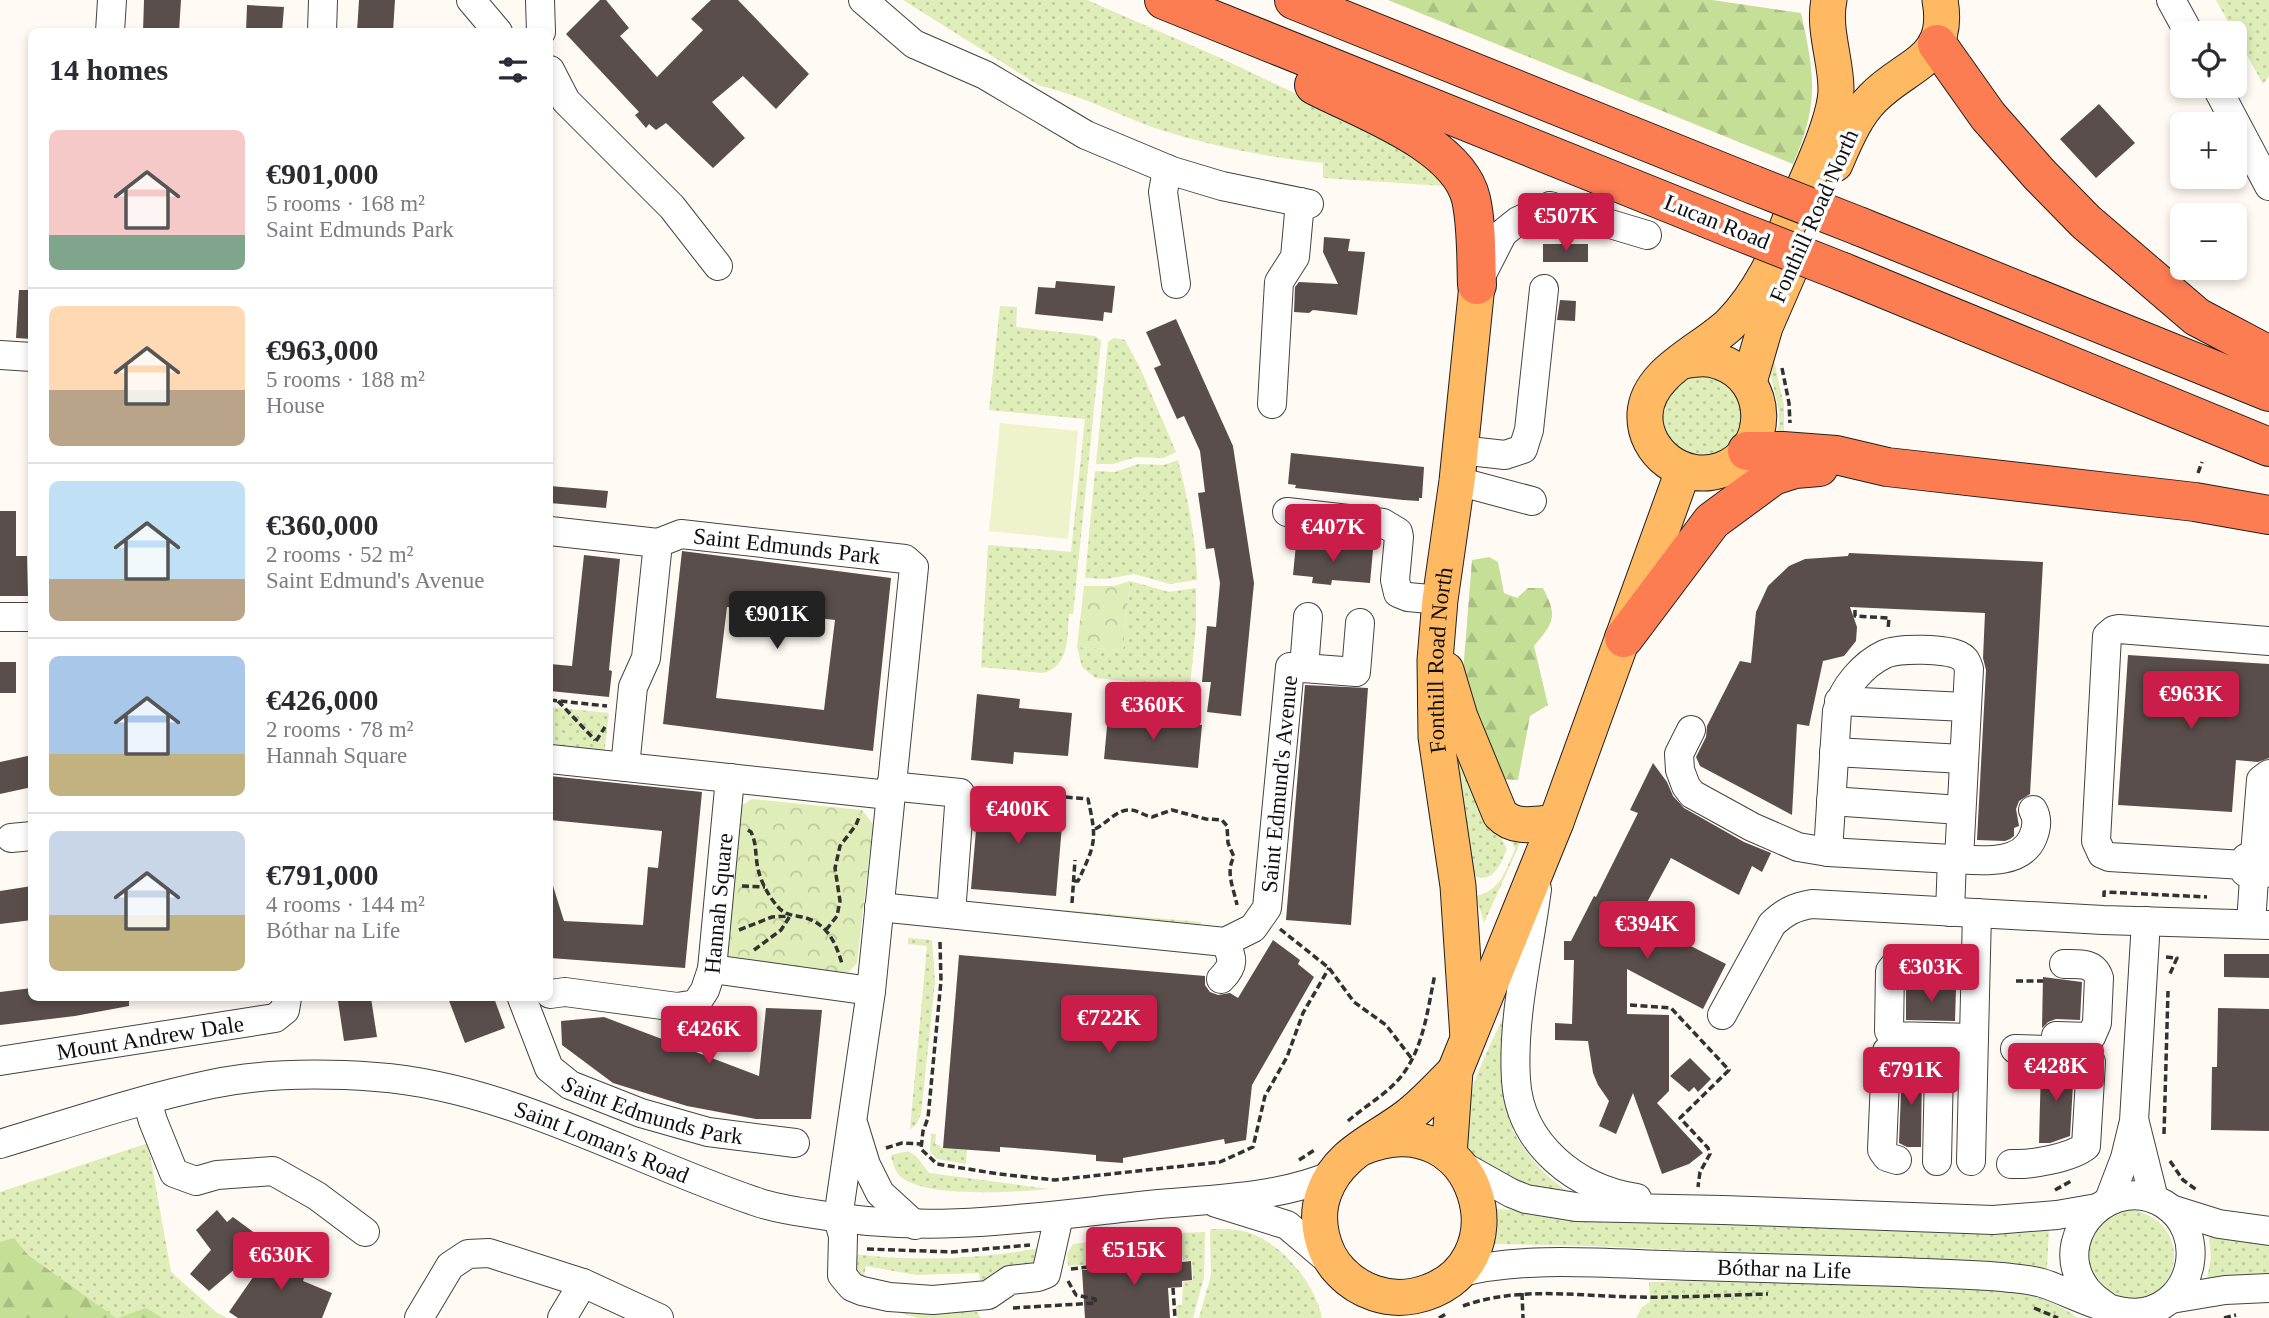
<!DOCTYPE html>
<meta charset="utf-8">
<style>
body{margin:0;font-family:"Times New Roman",serif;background:#f2f2f3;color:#2b2b33;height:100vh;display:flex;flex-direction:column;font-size:26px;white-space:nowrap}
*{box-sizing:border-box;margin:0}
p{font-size:23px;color:#7c7c81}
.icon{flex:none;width:38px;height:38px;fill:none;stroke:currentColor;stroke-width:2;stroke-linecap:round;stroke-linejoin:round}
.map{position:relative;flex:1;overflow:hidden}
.panel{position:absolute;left:28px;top:28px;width:525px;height:973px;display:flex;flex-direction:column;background:#fff;border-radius:10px;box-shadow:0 4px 10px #0003}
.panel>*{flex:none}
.fabs{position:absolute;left:2170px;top:21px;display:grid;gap:14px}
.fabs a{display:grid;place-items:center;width:77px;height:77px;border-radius:10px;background:#fff;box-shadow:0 4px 10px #0003;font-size:35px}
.price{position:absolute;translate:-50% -60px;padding:0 16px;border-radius:7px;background:#ca1d49;color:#fff;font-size:23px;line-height:46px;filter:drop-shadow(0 2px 4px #0008)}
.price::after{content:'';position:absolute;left:50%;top:42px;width:21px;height:16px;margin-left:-10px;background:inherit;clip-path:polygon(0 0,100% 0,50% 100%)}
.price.current{background:#222;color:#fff}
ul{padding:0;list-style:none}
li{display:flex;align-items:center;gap:21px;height:175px;padding:0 21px}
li+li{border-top:2px solid #e1e1e2}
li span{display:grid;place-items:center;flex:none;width:196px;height:140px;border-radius:10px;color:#555}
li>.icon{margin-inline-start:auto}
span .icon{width:84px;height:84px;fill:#fffc;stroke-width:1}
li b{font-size:30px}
h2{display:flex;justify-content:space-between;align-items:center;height:84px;padding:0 21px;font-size:30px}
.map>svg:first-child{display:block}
.grass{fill:url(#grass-dots)}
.forest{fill:url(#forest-firs)}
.park{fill:url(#park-crowns)}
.pitch{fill:#eef3cb}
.building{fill:#594e4b;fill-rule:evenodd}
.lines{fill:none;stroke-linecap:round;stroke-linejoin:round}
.minor-casing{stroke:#434343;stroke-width:30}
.major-casing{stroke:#212121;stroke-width:37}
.highway-casing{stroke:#212121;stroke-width:40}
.path{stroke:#323232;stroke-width:3.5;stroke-dasharray:7 3.5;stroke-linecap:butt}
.minor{stroke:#fff;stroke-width:28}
.major{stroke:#ffb963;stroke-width:35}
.highway{stroke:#fd7d53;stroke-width:38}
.highway-bridge-casing{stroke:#212121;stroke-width:40;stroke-linecap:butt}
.highway-bridge{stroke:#fd7d53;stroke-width:38}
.labels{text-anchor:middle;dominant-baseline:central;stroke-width:7;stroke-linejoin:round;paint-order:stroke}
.street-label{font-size:23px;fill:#101010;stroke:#fff}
</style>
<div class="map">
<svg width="2269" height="1318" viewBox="0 0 2269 1318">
<defs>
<pattern id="grass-dots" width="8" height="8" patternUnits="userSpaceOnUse" patternTransform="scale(1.75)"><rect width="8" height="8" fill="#dfedb9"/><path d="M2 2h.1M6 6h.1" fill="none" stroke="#beca9e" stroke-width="1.8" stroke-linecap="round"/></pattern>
<pattern id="forest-firs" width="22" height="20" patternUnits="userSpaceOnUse" patternTransform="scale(1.75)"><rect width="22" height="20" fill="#c6df97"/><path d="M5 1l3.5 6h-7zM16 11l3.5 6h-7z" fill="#a9be81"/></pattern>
<pattern id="park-crowns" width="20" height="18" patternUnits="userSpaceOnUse" patternTransform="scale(1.75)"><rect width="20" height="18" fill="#dfedb9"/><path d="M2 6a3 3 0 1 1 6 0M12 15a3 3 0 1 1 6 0" fill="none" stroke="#beca9e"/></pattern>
</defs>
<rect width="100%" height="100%" fill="#fffaf3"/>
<!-- grass -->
<path class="grass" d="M903,0h184l129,56 185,87 24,13 20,30 -122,-8v-15c-47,-4 -106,-16 -152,-30 -45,-13 -85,-37 -131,-47z
M2216,0h53v76l-6,8z
M1000,306l17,1 -1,20 79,9 6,5 -28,273h-4c-2,23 1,52 -26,59l-62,-6 7,-122 83,7 14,-133 -96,-9z
M1777,329l-3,31 10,46v34l-11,5 6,-20v-14l-10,-43z
M1114,338l11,2 16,30 35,82 -12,6 -28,-1 -23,7h-17l12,-122z
M1712,372l33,29 -7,44 -39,16 -35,-22 -2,-42 20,-21z
M1178,460c10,40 18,78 19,120l-27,4 -36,-10 -28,5 -21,-1 10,-107 20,1 23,-8 26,1z
M1130,581l39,11 27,-4v37l-6,62 -95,-9 -13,-11 -5,-20 46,3z
M1445,699l48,128 8,10 6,12c-7,16 -13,34 -33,27z
M550,707l59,6 -5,43 -54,-7z
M1509,836l12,5 -37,82 -8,-27c25,-5 30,-27 39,-47z
M1052,909l149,13 -1,8 -149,-14z
M908,938l24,2 3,42 -14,132 -5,11 -6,4 17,-183 -19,-2z
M1506,1011l14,114 -8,4c14,25 30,45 54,61l-1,9 -13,-1 -80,-40c-23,-41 17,-108 34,-147z
M931,1133l5,1 -1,10 4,1 3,3 25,2 -1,14 -29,-5 -7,-8z
M148,1143l23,129 45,40 11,6h-227v-126z
M908,1151l9,6 12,16 120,16c-31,3 -128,10 -150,-14 -4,-5 -7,-13 -8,-20z
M1484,1203l13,6 51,4 501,15 -2,41 -2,3c-185,-12 -370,-26 -555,-28z
M2128,1209c70,11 53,97 -4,92 -10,-1 -21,-10 -29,-14l-12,-43 17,-26z
M1210,1229c11,0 23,0 33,2 36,8 73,53 79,87h-123l12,-43z
M1205,1232l-1,45 -11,41h-16l-1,-12 6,-1 1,-23 10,-2 -1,-19 -9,-1 -1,-10 -76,6v7l-38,3 -1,-12 6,-10 80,-10z
M2209,1235l24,6 36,1v33l-62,4 4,-22z
M1041,1248l-1,15 -59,23 -2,-13 -63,2 -50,-9 -3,15 -9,-7 -1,-20c64,8 125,5 188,-6z
M1724,1280l276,9c28,4 55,12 78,29h-442l6,-11 8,-5 -1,-20z
M894,1311l83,1 4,6h-63z"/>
<!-- forest -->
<path class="forest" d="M1388,0h324l89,13c14,63 18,91 -8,151z
M1489,557l9,5 6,31 13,5 11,-10h15c15,29 11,34 -9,58l14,59 -18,11 -12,64 -18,-1 -37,-107 9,-112z
M14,1238l14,17 88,63h-116v-76z
M146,1308l16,10h-44z"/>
<!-- park -->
<path class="park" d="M1130,581l-7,69 -46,-3 7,-61h30z
M752,799l110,11 11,14 -16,139 -8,9 -11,2 -110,-16 -6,-4 19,-148z"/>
<!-- pitch -->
<path class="pitch" d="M1000,423l78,8 -10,108 -79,-8z"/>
<!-- building -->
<path class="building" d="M144,0h37l-2,32h-36z
M359,0h36l-2,32h-36z
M600,0h6l23,28 -9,8 37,41 46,-47 -12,-11 20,-19h27l71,74 -33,35 -33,-33 -31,26 33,36 -32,30 -47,-45 -10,7 -7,-6 -3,4 -11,-13 4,-3 -73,-78z
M247,5l37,2 -2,25h-36z
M2099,104l36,39 -39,35 -36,-39z
M1324,237l26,2 -2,12 17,1 -8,63 -44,-5 -4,3 -15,-1 1,-25 4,-5 39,2 -15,-32z
M1543,244h45v18h-45z
M1056,281l59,5 -3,27 -8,-1 -1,9 -68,-7 3,-27 17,1z
M19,290h13v49l-16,-1z
M1560,300l16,1 -1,20 -18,-1z
M1176,319l57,127 21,137 -13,133 -34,-4 4,-30h-9l5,-56 9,1 4,-44 -6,-35 -8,1 -8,-56 7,-1 -5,-41 -16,-35 -7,3 -23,-51 7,-3 -15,-33z
M1291,453l133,14 -2,31h-3v3l-16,-1 -108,-12 1,-3 -8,-1z
M550,486l58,5 -2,17 -56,-5z
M0,511h16v45h11l1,40h-28z
M1296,544l49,5 3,-1v-2l25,4 -3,33 -38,-3 -1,5 -19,-2 1,-6 -20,-2z
M682,551l209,27 -18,173 -210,-27zM727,607l108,13 -11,90 -108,-12z
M1849,553l194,9 -13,232 -11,7 -3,8 3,17 -5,2v8l-4,3 -5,2 -28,-1 9,-170 -3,-12 2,-45 -135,-6 7,20 -1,14 -12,15 -21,5 -14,65 -12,-2 -5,91 -92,-49 -4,-9 10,-20 1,-11 33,-65 11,2 5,-51 12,-26 21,-20 16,-7 43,-3z
M584,555l36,4 -11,111 3,1 -3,26 -59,-6v-27l22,2z
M2128,655l141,9v94l-11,4 -22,-2 -4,52 -114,-7z
M0,662h16v31h-16z
M1305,685l63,3 -17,237 -65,-5z
M977,694l43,5 -1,9 53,5 -4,43 -54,-4 -1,12 -42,-4z
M1108,716l94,9 -4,43 -94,-9z
M32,755v32l-32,7v-32z
M1653,763l14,19 6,14 11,12 60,34 27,11 -9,19 -10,-6 -13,29 -68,-37 -33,61 88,45 -23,45 -76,-40v45l42,1v76l-12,12 46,50 -14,11 -27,10 -29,-81 -17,41 -17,-8 10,-25 -11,-16 -5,-12 -5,-32 -33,-1v-17l17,1 2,-64h-10v-19h7l23,-45 2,1 42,-84 -8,-3z
M550,776l152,16 -17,176 -135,-10v-71l3,-1 11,35 79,4 5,-58 10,1 4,-37 -112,-11z
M979,795l85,7 -8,94 -85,-7z
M32,886v34l-32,4v-33z
M1273,940l27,20 -2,4 16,13 -62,108 -6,55 -21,4 -1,-5 -31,6 -70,13v5l-27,-2v-6l-55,-5 -41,-3v5l-57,-4 16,-193 246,21v9l5,7 8,3 12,-2 8,5z
M2224,954h45v24l-45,-1z
M2043,977l39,5 -2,38 -24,-1 -8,3 -6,6z
M1906,987l50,1 -1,33 -49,-1z
M32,988v10h97v8l-54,10 -75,9v-33z
M362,998h9l6,39 -33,4 -6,-40z
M448,998h46l11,30 -40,15z
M766,1008l56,2 -11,109h-55l-69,-13 -74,-23 -51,-38 -1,-24 43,-4 155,59z
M2218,1008l51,1v122l-58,-1 1,-63h5z
M1690,1058l21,21 -13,13 -4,-5 -5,5 -19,-16z
M1902,1066h20l-1,81h-14l-8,-4z
M2041,1066l33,1 -4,69 -20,7h-11z
M217,1210l10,12 6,-5 34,25 -58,49 -19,-17 21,-24 -15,-20z
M274,1247l12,9 22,10 -5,15 29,12 -10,25h-84l-9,-6z
M1181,1255l1,7 9,-1 1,19 -10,1v6l-14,1 2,30h-85l-3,-48 28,-2 -1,-8z"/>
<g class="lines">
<!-- minor casing -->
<g class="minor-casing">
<g id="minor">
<path d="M471,0l27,32"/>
<path d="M540,0l1,32"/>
<path d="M863,0l51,44 71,31 101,60 86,36 50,15 87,18"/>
<path d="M2171,0l18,33"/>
<path d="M110,32l2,-32"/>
<path d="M322,32l1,-32"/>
<path d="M550,70l16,31 106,106 46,59"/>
<path d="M2216,86l53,100"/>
<path d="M1167,169l-4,23 13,92"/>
<path d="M1478,282l25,-49 15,-12 32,-15 97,29"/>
<path d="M0,355l32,2"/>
<path d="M1272,404l7,-122 16,-25 5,-55"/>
<path d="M1460,450l45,5 18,-6 6,-19 15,-141"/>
<path d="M1457,481l75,20"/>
<path d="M1287,512l96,11 15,9 1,5 -4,43 3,13 10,4 32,3"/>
<path d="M550,531l108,12"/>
<path d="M0,617h32"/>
<path d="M1304,668l4,-51"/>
<path d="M1839,701l127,6"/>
<path d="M1691,730l-12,24 1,16 6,16 6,8 60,33 46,20 30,5 124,7 -2,53"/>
<path d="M1834,752l129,7"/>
<path d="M550,759l339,36"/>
<path id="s1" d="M625,767l8,-80 13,-29 12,-115 23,-9 224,25 9,8 -43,424 -33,227 5,18 -1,39 10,12 10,4 27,6 44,3 55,-5 22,-15 28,-3 8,-3 13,-58"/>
<path d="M890,786l70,7 -9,121"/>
<path d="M1831,801l129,9"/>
<path d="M11,838l21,-2"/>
<path d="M1828,852l9,-141c6,-23 26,-47 48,-57 13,-6 62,-6 75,2 6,3 7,7 9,13l-10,190"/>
<path d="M2255,854l6,-74 8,-6"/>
<path d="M1952,859c25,1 69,8 81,-22 4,-10 5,-18 0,-27"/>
<path d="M2244,865l-135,-8 -7,-3 -6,-13 11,-205 7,-6 5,-1 150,12"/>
<path d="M1537,889c-8,62 -25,128 -21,191 4,65 61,109 121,118"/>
<path id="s2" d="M879,907l346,35 28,-14 14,-20 23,-241 66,5 4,-49"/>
<path d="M2251,924l3,-46 -9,-6 -1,-7 2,-7 9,-4 9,4 3,7 -2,8 -11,5"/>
<path d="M1905,959l-7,2 -8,10 -1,60 3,5 82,2"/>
<path d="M712,969l159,22"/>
<path d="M1221,979c14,-14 12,-21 4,-37"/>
<path id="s3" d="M550,994l15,-2 112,15 19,-3 9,-14 7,-21 18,-191"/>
<path id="s4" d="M522,998l27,70 21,17 71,28 67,19 87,11"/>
<path d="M1722,1015l50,-91c13,-12 22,-17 40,-20l291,16 166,5"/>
<path d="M2056,1036l35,1 6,-14 2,-45c-5,-16 -20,-14 -35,-14"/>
<path id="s5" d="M0,1061l275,-43 10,-8 2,-12"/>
<path d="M147,1101l6,20 21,52 22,8 21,-6 56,-4 44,25 48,36"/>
<path d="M2135,1123l19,76"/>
<path d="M854,1126l12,39 14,28 35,32"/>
<path id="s6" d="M0,1144c70,-21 140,-45 212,-60 53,-11 110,-11 164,-7 129,9 257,83 378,124 19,7 40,10 60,13 117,21 220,3 335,-9 60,-6 127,-6 183,-30"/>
<path d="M1897,1160l-10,-3 -5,-7 4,-94 1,-5 4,-2h37l10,8 1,10 -2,94"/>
<path d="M1971,1161l6,-248"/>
<path d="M2011,1164c20,1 60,-6 75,-18l5,-84 -4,-9 -6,-2 -66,-2"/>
<path d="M1461,1165l50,28 15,6 50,8 147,3 270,10 64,-5 40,-7"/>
<path d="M2109,1200l16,-42 9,-37 12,-200"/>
<path d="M1216,1203l71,22 45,38"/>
<path d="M2171,1209l48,15 50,7"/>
<path id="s7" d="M1458,1273c72,-19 162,-8 237,-7 68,2 137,4 205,6 37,2 74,2 111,6 10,1 21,2 31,5 29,9 71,34 101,29 52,-9 65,-80 21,-108 -50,-31 -110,27 -83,77 6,12 16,19 26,26"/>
<path d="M2171,1299l54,-9 44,-2"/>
<path d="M419,1318l31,-52 18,-12 21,-1 94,30 76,35"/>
<path d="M562,1318l21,-35"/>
</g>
</g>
<!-- major casing -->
<g class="major-casing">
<g id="major">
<path d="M1835,164c10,-23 20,-48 38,-66 34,-35 78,-36 67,-98"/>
<path d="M1683,361c13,-2 25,-4 37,1 51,17 52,90 1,108 -37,13 -78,-17 -76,-56 2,-42 57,-63 85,-90 14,-14 27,-33 37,-51 11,-20 19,-43 27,-64 13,-29 42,-89 42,-120 0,-29 -13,-60 -7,-89"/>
<path d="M1749,382l16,-55 26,-60"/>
<path d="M1446,670l14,47 40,97c15,16 36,10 56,8"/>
<path id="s8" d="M1468,1038l-10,-152 -22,-149 -1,-77 5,-60 17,-119 20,-196"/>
<path d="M1361,1148c118,-51 168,124 53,148 -26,5 -54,-4 -73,-24 -19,-19 -27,-53 -17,-79 14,-40 53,-53 84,-77 17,-13 32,-30 47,-45"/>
<path d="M1449,1155l6,-84 101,-249 127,-351"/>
</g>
</g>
<!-- highway casing -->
<g class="highway-casing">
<path id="highway" d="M1164,0l572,230
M1294,0l460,185
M1937,44l51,72 51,58 47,48 111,95 72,38
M1314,85c47,25 144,58 157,114 6,27 5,58 6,86
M1861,227l408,165
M1843,272l426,175
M1747,451h36l53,4 51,12 308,35 74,13
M1624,638l88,-117 61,-45 22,-7 24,-2"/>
</g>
<!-- path -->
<path class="path" d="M1782,368l7,35 1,20
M2198,473l4,-11
M1855,610v6l34,2 -1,11
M550,700l57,6
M558,701l37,39
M596,741l9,-14
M982,790l106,9c9,41 8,44 -10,82h-4
M1095,829c11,-5 22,-20 35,-19 8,0 14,6 22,7l20,-7 34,9 16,1 5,6 1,17 6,14c-9,15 0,32 3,48
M748,830l3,2c6,12 4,24 7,37 3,13 11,28 20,38 7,8 14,8 24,10 24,5 34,25 40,47
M742,886l23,1
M2104,897v-5l103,5
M1072,903l3,-43
M1280,929l49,39 25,34 32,23 26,34
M739,930l33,-13 16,-1
M826,930l11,-14 3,-15 -5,-33 5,-22 16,-21 4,-10
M940,942l1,39 -13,137 -5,13 -2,18 16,15 62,10 56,6 165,-18 33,-15 12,-51 22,-39 16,-44 26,-45
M754,950l27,-20 9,-14
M2166,957l11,1 -8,18
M2016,981h27
M1630,1005l41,3 58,62 -49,48 28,30 2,6 -10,18 -2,15
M1348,1121c18,-16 41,-28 55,-47 21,-28 25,-67 32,-100
M2164,1134l4,-143
M886,1148l16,-5 19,1
M1299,1160l17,-11
M2170,1161l13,19 15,11
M2055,1190l18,-10
M867,1249l84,3 79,-7
M1071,1269l36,-4
M1068,1281l8,14 19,4 1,4
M1173,1288l2,30
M1522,1293l1,25
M1463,1306c55,-20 113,-10 171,-9 44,1 90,-2 134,-3
M1013,1308l83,-5
M2034,1308l24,10
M1439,1318l7,-4
M2224,1318l12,-3"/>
<!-- minor -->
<use href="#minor" class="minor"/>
<!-- major -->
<use href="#major" class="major"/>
<!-- highway -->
<use href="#highway" class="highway"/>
<!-- highway-bridge casing -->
<g class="highway-bridge-casing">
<path id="highway-bridge" d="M1754,185l107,42
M1736,230l107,42"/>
</g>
<!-- highway-bridge -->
<use href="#highway-bridge" class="highway-bridge"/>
</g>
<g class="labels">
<!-- street labels -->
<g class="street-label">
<text transform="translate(1814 216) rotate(-66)">Fonthill Road North</text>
<text transform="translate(1717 222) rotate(22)">Lucan Road</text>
<text stroke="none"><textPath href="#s1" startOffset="359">Saint Edmunds Park</textPath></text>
<text stroke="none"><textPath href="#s8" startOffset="380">Fonthill Road North</textPath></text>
<text stroke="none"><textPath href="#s2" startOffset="528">Saint Edmund's Avenue</textPath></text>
<text stroke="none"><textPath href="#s3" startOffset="252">Hannah Square</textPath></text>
<text stroke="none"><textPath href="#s5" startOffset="152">Mount Andrew Dale</textPath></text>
<text stroke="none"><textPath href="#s4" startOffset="189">Saint Edmunds Park</textPath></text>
<text stroke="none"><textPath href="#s6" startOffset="621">Saint Loman's Road</textPath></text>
<text stroke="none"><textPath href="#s7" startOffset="327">Bóthar na Life</textPath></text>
</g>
</g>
</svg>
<div class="fabs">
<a><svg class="icon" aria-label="locate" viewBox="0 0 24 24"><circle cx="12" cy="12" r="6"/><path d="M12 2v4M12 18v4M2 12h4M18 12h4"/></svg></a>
<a>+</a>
<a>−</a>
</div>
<b class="price" style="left:1566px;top:253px">€507K</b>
<b class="price" style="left:1333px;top:564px">€407K</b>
<b class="price current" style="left:777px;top:651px">€901K</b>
<b class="price" style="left:2191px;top:731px">€963K</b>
<b class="price" style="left:1153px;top:742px">€360K</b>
<b class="price" style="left:1018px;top:846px">€400K</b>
<b class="price" style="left:1647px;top:961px">€394K</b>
<b class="price" style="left:1931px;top:1004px">€303K</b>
<b class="price" style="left:1109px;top:1055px">€722K</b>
<b class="price" style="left:709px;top:1066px">€426K</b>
<b class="price" style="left:2056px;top:1103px">€428K</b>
<b class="price" style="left:1911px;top:1107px">€791K</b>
<b class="price" style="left:1134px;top:1287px">€515K</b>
<b class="price" style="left:281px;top:1292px">€630K</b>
<section class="panel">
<h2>14 homes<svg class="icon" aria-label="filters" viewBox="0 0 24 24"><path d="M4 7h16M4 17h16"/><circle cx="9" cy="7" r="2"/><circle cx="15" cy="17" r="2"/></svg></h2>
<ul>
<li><span style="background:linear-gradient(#f6c9c9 75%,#7fa58c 0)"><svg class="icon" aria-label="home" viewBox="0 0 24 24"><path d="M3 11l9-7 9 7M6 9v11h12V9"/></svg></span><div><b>€901,000</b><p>5 rooms · 168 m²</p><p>Saint Edmunds Park</p></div></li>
<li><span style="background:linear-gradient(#ffd9b3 60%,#b9a48a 0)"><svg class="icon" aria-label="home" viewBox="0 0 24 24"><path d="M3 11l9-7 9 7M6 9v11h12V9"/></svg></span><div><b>€963,000</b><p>5 rooms · 188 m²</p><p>House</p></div></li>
<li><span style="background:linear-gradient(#bfe0f5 70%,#b9a48a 0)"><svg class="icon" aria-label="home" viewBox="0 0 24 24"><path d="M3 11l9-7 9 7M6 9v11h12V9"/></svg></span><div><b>€360,000</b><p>2 rooms · 52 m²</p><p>Saint Edmund's Avenue</p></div></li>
<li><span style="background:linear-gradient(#a9c7e8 70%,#c2b280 0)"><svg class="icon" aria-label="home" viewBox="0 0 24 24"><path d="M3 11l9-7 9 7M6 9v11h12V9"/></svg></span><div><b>€426,000</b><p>2 rooms · 78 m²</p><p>Hannah Square</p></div></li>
<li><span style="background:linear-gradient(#c9d6e8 60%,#c2b280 0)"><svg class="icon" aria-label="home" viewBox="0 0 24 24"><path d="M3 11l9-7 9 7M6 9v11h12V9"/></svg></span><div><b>€791,000</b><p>4 rooms · 144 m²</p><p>Bóthar na Life</p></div></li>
</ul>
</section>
</div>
